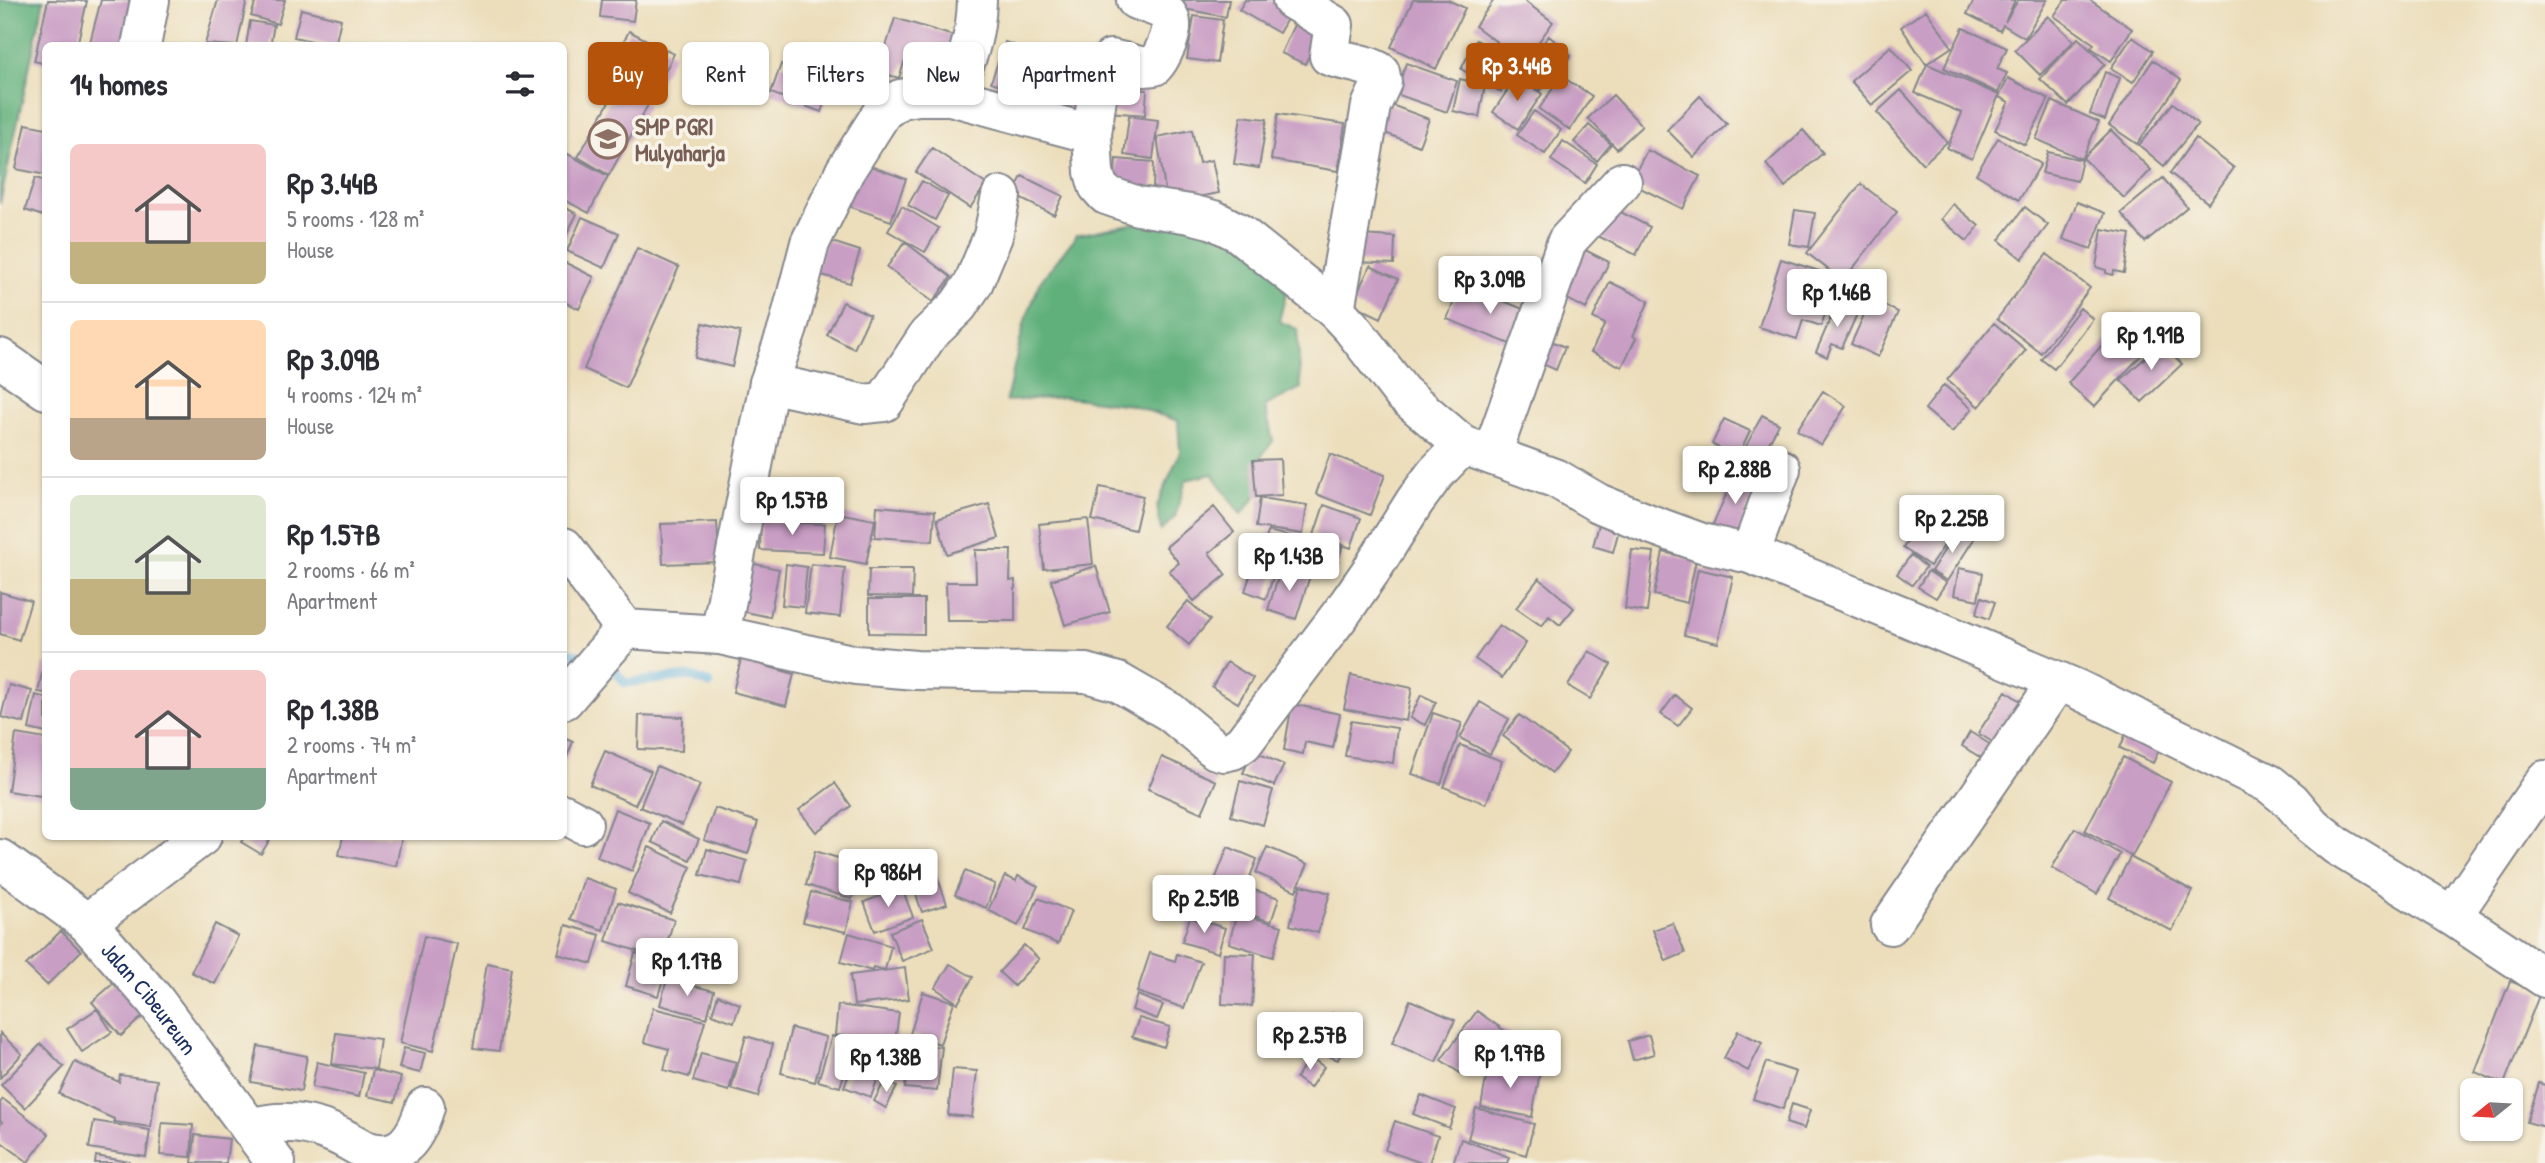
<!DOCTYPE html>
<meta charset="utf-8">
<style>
body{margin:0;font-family:"Patrick Hand",sans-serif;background:#f2f2f3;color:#2b2b33;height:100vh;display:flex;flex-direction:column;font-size:26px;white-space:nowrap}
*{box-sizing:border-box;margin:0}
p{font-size:23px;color:#7c7c81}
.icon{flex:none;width:38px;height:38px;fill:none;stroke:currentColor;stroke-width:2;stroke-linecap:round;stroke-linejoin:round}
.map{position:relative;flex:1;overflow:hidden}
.sheet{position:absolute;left:42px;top:42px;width:525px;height:798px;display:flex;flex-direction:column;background:#fff;border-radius:10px;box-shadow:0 2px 5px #0004}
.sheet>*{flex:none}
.top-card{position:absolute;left:588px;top:42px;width:665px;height:63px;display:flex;gap:14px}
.needle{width:46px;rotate:252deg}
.buttons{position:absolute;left:2460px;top:1078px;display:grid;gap:14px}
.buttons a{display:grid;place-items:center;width:63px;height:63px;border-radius:10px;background:#fff;box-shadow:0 2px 5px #0004;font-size:35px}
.price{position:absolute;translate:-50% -60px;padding:0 16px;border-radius:7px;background:#fff;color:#222;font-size:23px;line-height:46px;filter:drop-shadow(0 2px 4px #0008)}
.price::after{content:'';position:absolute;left:50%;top:42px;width:21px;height:16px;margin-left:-10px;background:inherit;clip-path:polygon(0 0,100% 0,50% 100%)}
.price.active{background:#b45309;color:#fff}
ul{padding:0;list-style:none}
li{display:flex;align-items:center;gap:21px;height:175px;padding:0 28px}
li+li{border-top:2px solid #e1e1e2}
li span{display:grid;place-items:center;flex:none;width:196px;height:140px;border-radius:10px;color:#555}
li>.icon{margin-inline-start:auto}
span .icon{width:84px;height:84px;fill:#fffc;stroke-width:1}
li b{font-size:30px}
h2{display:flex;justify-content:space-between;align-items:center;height:84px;padding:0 28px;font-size:30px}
.chip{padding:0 24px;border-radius:10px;background:#fff;box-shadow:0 2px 5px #0004;font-size:24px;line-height:63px}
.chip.active{background:#b45309;color:#fff}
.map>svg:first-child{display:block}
.forest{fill:#60b07c;stroke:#3e706d;stroke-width:2}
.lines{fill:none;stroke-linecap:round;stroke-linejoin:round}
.stream{stroke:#66b4e0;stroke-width:9}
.building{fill:#c99ec5}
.minor-casing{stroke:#84868c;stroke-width:42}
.minor{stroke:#fff;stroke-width:38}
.labels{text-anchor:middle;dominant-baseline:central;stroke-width:7;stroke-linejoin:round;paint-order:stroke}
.education-label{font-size:23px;font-weight:bold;fill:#785e54;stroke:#f7f3e8;text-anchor:start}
.street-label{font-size:23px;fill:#1b2f5e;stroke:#f7f3e8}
</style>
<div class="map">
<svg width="2545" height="1163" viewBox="0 0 2545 1163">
<rect width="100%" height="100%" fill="#f7f3e8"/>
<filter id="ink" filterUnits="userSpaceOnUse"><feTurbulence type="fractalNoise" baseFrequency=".0143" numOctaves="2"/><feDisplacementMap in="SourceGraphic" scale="14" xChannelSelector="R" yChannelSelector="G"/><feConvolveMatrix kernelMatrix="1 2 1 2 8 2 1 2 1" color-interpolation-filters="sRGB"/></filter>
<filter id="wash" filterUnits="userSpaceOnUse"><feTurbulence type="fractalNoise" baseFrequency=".00686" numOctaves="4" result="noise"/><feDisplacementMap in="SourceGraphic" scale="28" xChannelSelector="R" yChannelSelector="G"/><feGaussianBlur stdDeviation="1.57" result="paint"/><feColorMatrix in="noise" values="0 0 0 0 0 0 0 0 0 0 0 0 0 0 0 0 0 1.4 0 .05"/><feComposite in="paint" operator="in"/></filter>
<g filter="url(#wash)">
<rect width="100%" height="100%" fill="#ecdebb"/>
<!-- forest -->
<path class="forest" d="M0,0h44l-44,203z
M1135,223l82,2 73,53 -11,43 18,8 4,59 -36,18 8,35 -19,25 4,28 -17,21 -29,-41 -26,6 -11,37 -14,14 -4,-25 23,-54 -2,-31 -47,-16 -66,-8 -59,4 18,-77 16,-42 37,-47z"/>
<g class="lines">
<!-- stream -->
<path class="stream" d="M564,651l16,5
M608,664l3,1 14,18 64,-7 21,8"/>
</g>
<g id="blocks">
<!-- building -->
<path class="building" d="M48,0l39,1 -10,45h-31v18l-12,-3z
M101,0h28l12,3 -11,43h-41z
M218,0h29l-10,46 -32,-2z
M256,0h29l-7,24 -27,-8z
M602,0h34l-3,21 -33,-4z
M1181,0h48l-3,17 -47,-9z
M1245,0h41l9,5 -16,28 -40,-23z
M1413,0h35l17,8 -29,61 -45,-22z
M1494,0h29l30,22 -29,40 -49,-36z
M1974,0h41l-10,22 13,-22h29l-22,38 -22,-13 -3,6 -33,-17z
M2065,0h25l42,29 -21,32 -20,-13 3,-4 -40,-28z
M301,9l40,10 -6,27 -41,-9z
M1926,10l26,37 -26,17 -25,-37z
M1300,12l24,11 -19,41 -24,-11z
M1194,16l29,4 -6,43 -30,-4z
M2048,16l26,25 -34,34 -25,-25z
M895,18l65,20 -12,38 -44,-13 -5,15 -21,-6z
M250,21l24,4 -4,21h-24z
M1963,28l44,20 -10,21 10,4 -9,20 -54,-25z
M629,31l45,23 -23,45 -45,-23z
M1549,36l22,19 -31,36 -21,-18z
M2132,37l21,14 -20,31 -22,-14z
M2078,38l27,26 -37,41 -28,-26z
M1476,40l41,22 -16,30 -40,-23z
M1005,42l38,13 -13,41 -39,-14z
M1891,46l21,25 -40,34 -21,-24z
M1047,60l47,14 -12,40 -46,-13z
M2153,60l28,20 -44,64 -28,-19z
M1406,63l51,18 -10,31 -51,-18z
M781,64l51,18 -11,30 -50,-19z
M1927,64l72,31 -27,64 -25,-11 15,-35 -47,-20z
M2105,72l15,6 -15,42 -15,-6z
M1517,76l25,18 -24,35 -25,-17z
M1561,76l31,20 -22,34 -31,-21z
M2008,78l41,21 -24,46 -30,-15 14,-28 -10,-5z
M1460,79l25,6 -6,32 -26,-6z
M617,88l31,17 -39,70 -31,-18z
M1110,88l37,2 -2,25 -37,-3z
M1901,90l46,52 -24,22 -46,-52z
M1613,95l29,31 -25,23 -29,-31z
M1700,96l27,28 -33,33 -27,-27z
M2052,101l47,21 -17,37 -46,-20z
M1386,103l43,16 -10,27 -42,-16z
M2173,103l25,21 -34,42 -25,-21z
M1534,111l27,19 -16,24 -28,-19z
M1278,114l67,10 -7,47 -67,-11z
M1129,116l29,4 -5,39 -29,-4z
M1241,116l26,3 -8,49 -25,-4z
M26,124l20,4v47l-30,-6z
M1589,125l22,19 -14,17 -23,-19z
M1192,130l7,33 13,-3 7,33 -52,10 -10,-66z
M1803,130l20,23 -38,34 -19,-23z
M2111,130l40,40 -27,28 -41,-40z
M1998,138l43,26 -22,36 -43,-26z
M2195,138l39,30 -26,35 -38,-30z
M1563,141l34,23 -12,19 -34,-23z
M932,148l54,36 -16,24 -54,-36z
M1647,150l53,26 -17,33 -53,-26z
M564,152l44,24 -19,37 -25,-13z
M2048,152l34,8 -5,21 -35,-8z
M1116,159l38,3 -1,26 -39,-2z
M854,160l52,19 -15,42 -51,-18z
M1022,176l41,20 -9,19 -41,-20z
M35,178l11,3v36l-21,-7z
M2163,178l24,29 -42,35 -24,-29z
M922,181l26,15 -13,24 -27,-15z
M1861,184l36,28 -54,69 -36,-28z
M2077,202l28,11 -14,36 -28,-10z
M1605,204l45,23 -14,28 -46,-23z
M1953,204l26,22 -12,15 -26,-22z
M902,206l37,22 -14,24 -37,-21z
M564,207l13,7 -13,26z
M2025,207l23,18 -26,34 -23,-19z
M1795,210l20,3 -6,34 -20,-3z
M582,217l37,16 -15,35 -37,-17z
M2102,229l28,5 -6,39 -10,-2 -1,4 -7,-2v-3l-10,-3z
M1359,235l36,2 -1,27 -36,-2z
M826,240l34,11 -10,32 -35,-10z
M905,242l46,35 -18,25 -46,-35z
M637,248l42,19 -53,121 -42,-19z
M1581,248l28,14 -23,47 -28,-15z
M2047,254l43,34 -49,65 -44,-34z
M1781,259l38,12 -8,22 19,6 -9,27 -18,-6 -6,19 -38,-12z
M564,262l30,15 -15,32 -15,-7z
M1370,266l28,13 -17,39 -29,-14z
M1610,282l39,19 -16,35 3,2 -14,29 -31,-15 14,-28 -12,-6z
M1461,284l72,29 -13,35 -73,-29z
M1871,299l27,13 -20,45 -27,-13z
M1838,301l13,5 -1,4 7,4 -15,34 -10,-4 -5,13 -11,-5z
M843,302l27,13 -16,34 -27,-14z
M2080,308l13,11 -39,50 -13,-10z
M2130,314l26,25 -62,68 -26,-24z
M703,323l37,9 -8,35 -37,-9z
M1994,323l32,27 -47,57 -32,-27z
M1539,336l26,11 -9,23 -27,-12z
M2161,343l21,21 -40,38 -21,-22z
M1944,385l28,24 -20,23 -27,-23z
M1823,391l23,15 -25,39 -24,-15z
M1762,415l17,9 -24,45 -16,-9z
M1724,419l26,12 -12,26 -26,-13z
M1330,454l55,21 -15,40 -54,-21z
M1280,459l2,36 -26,2 -3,-37z
M1736,472l23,10 -24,58 -24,-11z
M1100,487l43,9 -8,34 -43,-10z
M1260,498l47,7 -4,29 -47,-7z
M989,504l10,34 -52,16 -10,-35z
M1324,505l37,13 -10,30 -37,-13z
M1931,505l28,19 -29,42 -27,-18z
M877,506l58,5 -2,30 -58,-4z
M1214,507l20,25 -25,21 17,22 -32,26 -25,-30 10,-8 -13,-16z
M838,513l37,7 -9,44 -36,-7z
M1601,517l20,5 -8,30 -20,-6z
M1088,519l5,45 -49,5 -5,-45z
M761,521l64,3 -2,29 -63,-3z
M717,522l2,40 -56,2 -2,-40z
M1958,529l16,10 -27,42 -16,-10z
M1268,531l30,7 -6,28 -30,-7z
M1304,537l38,10 -6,24 -39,-11z
M975,550h36l-1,31 5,-1v41h-68l-1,-39h30z
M1632,550l22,2 -7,60 -22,-3z
M1663,552l33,8 -9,43 -33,-8z
M1911,555l15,12 -14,18 -15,-11z
M1255,561l21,7 -10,31 -21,-8z
M745,562l34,7 -9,48 -34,-7z
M786,564l21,3 -4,40 -21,-2z
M811,564l34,4 -5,49 -35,-4z
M1096,566l14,46 -45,13 -14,-45z
M1281,567l29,9 -14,43 -28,-9z
M1959,568l24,5 -5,27 -24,-5z
M869,569h44l-1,28 -44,-1z
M1698,569l35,8 -15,66 -34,-8z
M1928,571l18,12 -10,15 -18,-11z
M1539,578l35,30 -14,17 -11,-9 -7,10 -26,-18z
M0,592l31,9 -12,39 -19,-6z
M1982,597l13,5 -6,17 -13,-5z
M869,599h55v35l-55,-1z
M1188,601l22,19 -21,25 -22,-19z
M1499,625l27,18 -24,35 -27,-19z
M1589,651l22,13 -21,35 -22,-13z
M741,659l53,15 -8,32 -53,-14z
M1227,662l26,16 -15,25 -26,-16z
M44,664h2v29l-8,-1z
M1351,675l61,13 -6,33 -62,-12z
M9,685l23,6 -8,32 -23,-6z
M2006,691l18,13 -27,41 -19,-12z
M36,695l10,3v35l-17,-4z
M1421,695l15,7 -11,23 -15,-7z
M1675,695l17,13 -14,18 -17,-12z
M1480,702l29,17 -19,35 -30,-16z
M1292,704l48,10 -7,34 -28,-6 -2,12 -19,-4z
M1433,713l29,10 -21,61 -29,-10z
M639,715l44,2 -1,34 -44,-2z
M1519,715l49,37 -16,21 -49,-37z
M1351,721l46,7 -4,35 -48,-7z
M2127,731l34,15 -8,17 -33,-15z
M1970,732l26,16 -8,14 -26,-16z
M16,734l30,5v26l-5,31 -33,-5z
M564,738l9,4 -9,22z
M1460,745l42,16 -16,43 -42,-17z
M605,751l46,20 -16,34 -45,-20z
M1253,751l31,14 -10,21 -31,-13z
M1162,757l54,24 -14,32 -54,-24z
M2123,757l48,25 -39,74 -47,-25z
M657,766l43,19 -18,40 -42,-18z
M1240,781l33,9 -10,35 -32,-9z
M835,783l16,23 -35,26 -17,-22z
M715,808l43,14 -10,32 -44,-14z
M615,809l35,14 -18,48 -35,-14z
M661,821l38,18 -9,21 -38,-18z
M2075,828l45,26 -23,40 -45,-26z
M245,836h27l-11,18 -20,-12z
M343,836h59l-6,30 -57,-11z
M649,847l42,20 -21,46 -42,-20z
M1228,847l29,12 -21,53 -29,-12z
M1267,847l41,17 -12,27 -40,-18z
M707,849l40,12 -6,24 -41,-10z
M815,851l46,14 -9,34 -46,-14z
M2130,857l63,34 -21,40 -63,-33z
M931,859l16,45 -25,8 -15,-44z
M893,869l6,18 -20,6 -6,-18z
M965,871l30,13 -9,24 -31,-13z
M1005,876l11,5 2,-5 20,10 -20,40 -30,-16z
M584,878l32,11 -13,41 -32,-11z
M1301,885l29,8 -12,40 -28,-8z
M902,888l11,29 -38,14 -11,-29z
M1254,890l25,8 -8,24 -24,-9z
M811,892l42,10 -7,30 -43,-10z
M1038,898l33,13 -13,33 -33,-14z
M618,902l56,18 -12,39 -56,-18z
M1237,913l45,13 -9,31 -44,-14z
M1190,917l35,11 -7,25 -36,-11z
M922,919l12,29 -32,13 -12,-29z
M1673,923l12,30 -19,8 -13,-31z
M215,924l23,12 -23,48 -24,-12z
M566,925l34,10 -8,29 -34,-10z
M61,931l20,20 -34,34 -21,-20z
M849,933l42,13 -6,24 -12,-3 -1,4 -31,-9z
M424,936l33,8 -24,107 -33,-8z
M1024,945l15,14 -25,27 -15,-14z
M635,953l33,10 -10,33 -32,-10z
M1150,953l25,8 2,-7 24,8 -17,46 -47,-16z
M1224,953l31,1 -3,52 -30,-2z
M487,963l25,5 -13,83 -26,-3z
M950,964l23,13 -15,26 -23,-15z
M905,968l4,31 -55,6 -4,-30z
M123,975l29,33 -31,28 -29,-34z
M667,979l47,12 -7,27 -47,-13z
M2510,981l30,12 -36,91 -29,-12z
M923,992l31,10 -14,42 -30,-10z
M718,995l22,9 -6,18 -22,-8z
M1137,995l26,10 -6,14 -25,-9z
M1410,1000l45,20 -19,42 -44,-19z
M838,1005l61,8 -4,29 -60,-7z
M653,1008l52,13 -16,56 -25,-7 5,-21 -25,-7z
M97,1009l15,23 -30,20 -15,-23z
M1477,1011l39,28 -18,25 -21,-16 -17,25 -19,-13z
M1332,1013l22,10 -16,37 -22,-9z
M1139,1018l31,9 -6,20 -32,-10z
M791,1028l35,9 -11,45 -34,-9z
M1738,1031l24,12 -14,28 -24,-13z
M0,1033l22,21 -22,24z
M336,1033l44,6 -4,30 -44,-5z
M1649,1035l5,19 -21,6 -5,-19z
M746,1036l27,8 -15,53 -27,-8z
M832,1036l22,7 -14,44 -22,-6z
M862,1041l26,9 -17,47 -27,-10z
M41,1044l23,23 -39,41 -24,-23z
M910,1044l32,3 -5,44 -32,-3 1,-12 -11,-1 2,-16 11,1z
M258,1046l49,10 -6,35 -50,-9z
M404,1048l21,5 -5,20 -21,-5z
M701,1053l35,9 -7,29 -36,-10z
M1310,1057l14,10 -14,21 -14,-10z
M75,1062l44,20 1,-7 37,5 -6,47 -37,-5v-3l-55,-25z
M317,1062l47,11 -5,24 -47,-10z
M1489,1062l51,10 -8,45 -51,-10z
M1766,1062l30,10 -13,37 -30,-10z
M953,1069l24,2 -5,46 -24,-2z
M373,1070l28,7 -6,25 -28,-6z
M885,1080l12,7 -11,21 -12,-7z
M2539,1083l6,2v42l-18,-5z
M1421,1095l35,14 -7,19 -36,-14z
M3,1099l46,35 -21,28 -28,-21v-16l2,-3 -2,-1v-18z
M1792,1104l18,6 -6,19 -18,-6z
M1476,1108l58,16 -8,31 -58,-16z
M94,1121l56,9 -4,27 -57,-9z
M1395,1121l43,15 -9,27h-7l-37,-13z
M162,1123l31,2 -2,32 -31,-2z
M195,1135l34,4 -3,24h-34z
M1461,1139l48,18 -2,6h-54z
M96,1156l33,6 -1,1h-33z"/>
</g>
</g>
<g filter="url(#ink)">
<use href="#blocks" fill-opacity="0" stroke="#84868c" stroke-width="2"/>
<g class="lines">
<!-- minor casing -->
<g class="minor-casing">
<g id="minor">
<path d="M1292,0l42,25 -5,31c16,6 37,7 51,16l2,10 -11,24 -36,204"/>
<path d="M141,46l9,-46"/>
<path d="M950,96l142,38 9,-66 10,-9 33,8 10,-1c7,-7 10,-16 14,-25 11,-31 -8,-32 -32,-41"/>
<path d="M1092,134l2,38 4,14 8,9 32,11 52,8 24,6 25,13 96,77 16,17 51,66 61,52"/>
<path d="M0,358l46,32"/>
<path d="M769,383l95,21 20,-2 44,-67 30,-29 15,-22 20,-48 8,-40"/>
<path d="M1492,454l75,-213 55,-59"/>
<path d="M564,547l61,82 95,6 136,30 60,5 170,3 32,9 52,30 46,38 8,2 9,-2 10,-7 100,-132 30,-43 42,-67 20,-27 28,-29 94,34 41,24 52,21 52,19 48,11 156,63 171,72 193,95 21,17 21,25 25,20 115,70 93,62"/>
<path d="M1750,554l31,-85"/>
<path d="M720,635l49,-252 19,-55 22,-85 35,-72 38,-60 17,-12 18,-3h32c17,-34 26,-58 27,-96"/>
<path d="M564,700l61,-71"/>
<path d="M564,814l19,10"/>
<path id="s1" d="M0,859l87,64 67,76 122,164"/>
<path d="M2452,916l93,-136"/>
<path d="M87,923l115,-87"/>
<path d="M1890,925l168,-244"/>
<path d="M250,1128c29,-9 58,-6 85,6 11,5 20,11 30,16 36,13 51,-13 60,-43"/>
</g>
</g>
<!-- minor -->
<use href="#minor" class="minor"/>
</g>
</g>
<!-- icons -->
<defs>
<g id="school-ring" transform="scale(2.0125)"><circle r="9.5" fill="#f7f3e8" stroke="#8d6e63" stroke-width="1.5"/><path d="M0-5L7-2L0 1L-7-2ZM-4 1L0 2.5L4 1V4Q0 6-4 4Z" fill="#8d6e63"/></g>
</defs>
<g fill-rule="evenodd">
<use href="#school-ring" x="608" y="139"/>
</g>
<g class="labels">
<!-- education labels -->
<g class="education-label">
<text x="635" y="126">SMP PGRI<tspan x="635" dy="26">Mulyaharja</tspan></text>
</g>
<!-- street labels -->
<g class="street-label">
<text stroke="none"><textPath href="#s1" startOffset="206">Jalan Cibeureum</textPath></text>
</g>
</g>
</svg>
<div class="buttons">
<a><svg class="needle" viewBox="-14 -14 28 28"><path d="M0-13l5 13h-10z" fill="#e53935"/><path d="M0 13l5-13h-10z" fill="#7c7c81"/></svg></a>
</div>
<b class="price active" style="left:1517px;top:103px">Rp 3.44B</b>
<b class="price" style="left:1490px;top:316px">Rp 3.09B</b>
<b class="price" style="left:1837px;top:329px">Rp 1.46B</b>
<b class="price" style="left:2151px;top:372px">Rp 1.91B</b>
<b class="price" style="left:1735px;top:506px">Rp 2.88B</b>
<b class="price" style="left:792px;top:537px">Rp 1.57B</b>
<b class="price" style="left:1952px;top:555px">Rp 2.25B</b>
<b class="price" style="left:1289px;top:593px">Rp 1.43B</b>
<b class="price" style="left:888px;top:909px">Rp 986M</b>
<b class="price" style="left:1204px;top:935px">Rp 2.51B</b>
<b class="price" style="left:687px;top:998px">Rp 1.17B</b>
<b class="price" style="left:1310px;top:1072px">Rp 2.57B</b>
<b class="price" style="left:1510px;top:1090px">Rp 1.97B</b>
<b class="price" style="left:886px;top:1094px">Rp 1.38B</b>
<div class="top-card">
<a class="chip active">Buy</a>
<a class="chip">Rent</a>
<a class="chip">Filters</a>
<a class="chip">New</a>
<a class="chip">Apartment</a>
</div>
<section class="sheet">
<h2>14 homes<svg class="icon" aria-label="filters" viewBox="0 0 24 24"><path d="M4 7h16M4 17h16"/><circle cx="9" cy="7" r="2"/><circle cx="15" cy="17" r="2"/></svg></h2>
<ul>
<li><span style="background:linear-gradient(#f6c9c9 70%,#c2b280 0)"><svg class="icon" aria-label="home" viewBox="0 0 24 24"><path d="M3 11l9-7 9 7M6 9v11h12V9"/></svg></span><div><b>Rp 3.44B</b><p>5 rooms · 128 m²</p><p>House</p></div></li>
<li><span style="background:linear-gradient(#ffd9b3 70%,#b9a48a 0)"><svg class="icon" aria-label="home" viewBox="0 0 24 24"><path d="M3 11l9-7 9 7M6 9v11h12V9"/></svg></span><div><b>Rp 3.09B</b><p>4 rooms · 124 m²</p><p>House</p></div></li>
<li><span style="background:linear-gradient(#dfe7d0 60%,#c2b280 0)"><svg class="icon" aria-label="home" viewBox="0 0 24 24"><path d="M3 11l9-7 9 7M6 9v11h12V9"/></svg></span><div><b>Rp 1.57B</b><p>2 rooms · 66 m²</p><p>Apartment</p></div></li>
<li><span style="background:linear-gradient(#f6c9c9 70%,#7fa58c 0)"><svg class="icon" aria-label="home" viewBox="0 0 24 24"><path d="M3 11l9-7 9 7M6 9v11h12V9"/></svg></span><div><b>Rp 1.38B</b><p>2 rooms · 74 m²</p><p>Apartment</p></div></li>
</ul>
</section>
</div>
